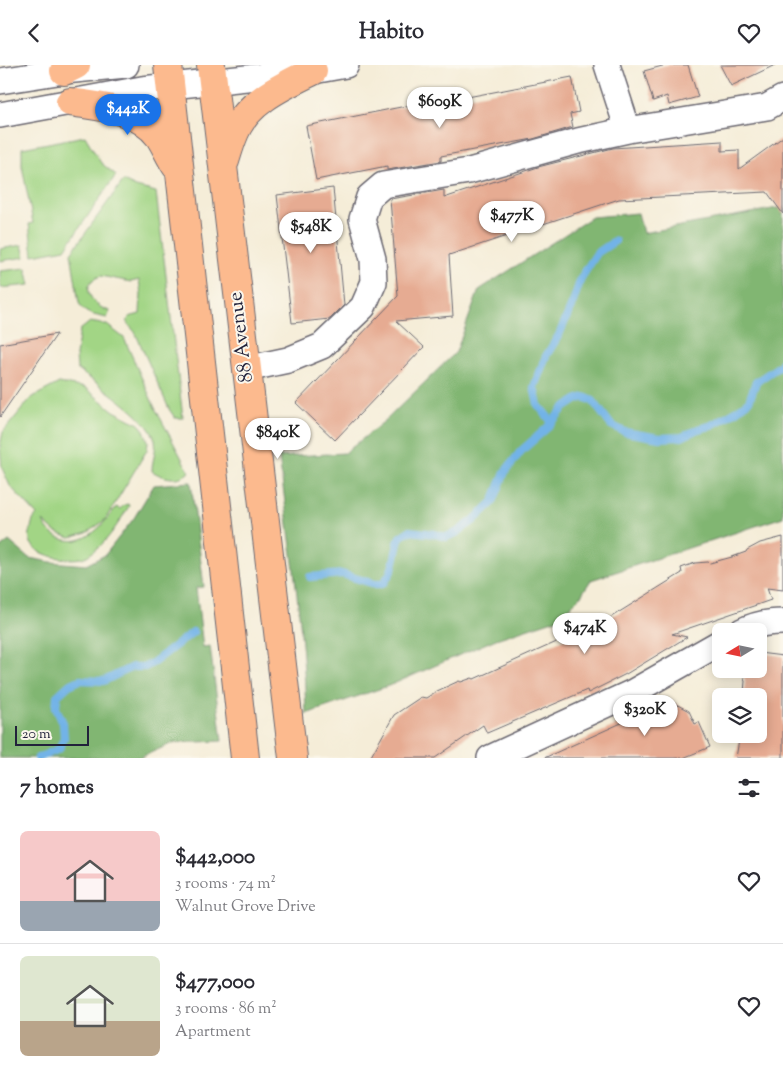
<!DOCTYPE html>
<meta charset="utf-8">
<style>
body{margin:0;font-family:"Sorts Mill Goudy",serif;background:#f2f2f3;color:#2b2b33;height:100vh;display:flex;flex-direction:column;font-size:19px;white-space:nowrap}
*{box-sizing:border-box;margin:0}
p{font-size:16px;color:#7c7c81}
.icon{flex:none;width:28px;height:28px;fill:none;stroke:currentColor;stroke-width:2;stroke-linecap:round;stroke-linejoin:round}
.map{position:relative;height:693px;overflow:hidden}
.side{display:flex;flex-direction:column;background:#fff;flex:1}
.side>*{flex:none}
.needle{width:32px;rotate:260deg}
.controls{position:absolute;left:712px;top:558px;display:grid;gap:10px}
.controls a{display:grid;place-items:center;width:55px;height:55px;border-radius:8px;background:#fff;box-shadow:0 2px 12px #0003;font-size:25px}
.scale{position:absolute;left:15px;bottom:12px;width:74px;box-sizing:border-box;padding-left:5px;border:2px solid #22223b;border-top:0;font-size:14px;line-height:18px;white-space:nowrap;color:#22223b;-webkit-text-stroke:4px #fbf7ec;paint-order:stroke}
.price{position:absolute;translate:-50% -42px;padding:0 11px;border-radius:18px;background:#fff;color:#222;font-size:16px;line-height:32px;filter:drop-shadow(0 1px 2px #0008)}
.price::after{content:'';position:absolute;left:50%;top:30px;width:15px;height:11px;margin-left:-8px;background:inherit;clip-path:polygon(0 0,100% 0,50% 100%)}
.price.current{background:#1a73e8;color:#fff}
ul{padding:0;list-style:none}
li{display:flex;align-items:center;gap:15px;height:125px;padding:0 20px}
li+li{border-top:1px solid #e1e1e2}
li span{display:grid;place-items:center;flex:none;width:140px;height:100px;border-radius:8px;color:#555}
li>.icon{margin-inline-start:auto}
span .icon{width:60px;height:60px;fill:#fffc;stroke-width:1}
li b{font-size:21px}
h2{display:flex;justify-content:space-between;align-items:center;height:60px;padding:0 20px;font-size:21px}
header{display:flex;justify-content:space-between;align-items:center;height:65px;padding:0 20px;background:#fff;font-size:22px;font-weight:700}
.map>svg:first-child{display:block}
.green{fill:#a2d585;stroke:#627c60}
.forest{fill:#81b672;stroke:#526c56}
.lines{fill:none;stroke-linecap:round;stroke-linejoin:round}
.stream{stroke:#72b3e7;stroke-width:8}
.building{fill:#e6ab92}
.minor-casing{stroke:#6c6972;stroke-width:28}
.major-casing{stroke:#6c6972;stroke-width:30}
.minor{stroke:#fff;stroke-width:25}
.major{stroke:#fcba8e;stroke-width:28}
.labels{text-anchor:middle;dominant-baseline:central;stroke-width:4;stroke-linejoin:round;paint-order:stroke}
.street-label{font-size:20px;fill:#22223b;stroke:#fbf7ec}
</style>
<header><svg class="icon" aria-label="back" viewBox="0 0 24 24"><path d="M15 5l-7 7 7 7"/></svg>Habito<svg class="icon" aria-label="heart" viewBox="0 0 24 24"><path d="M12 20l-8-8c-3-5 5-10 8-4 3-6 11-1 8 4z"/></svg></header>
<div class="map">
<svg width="783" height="693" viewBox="0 0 783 693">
<rect width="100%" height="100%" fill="#fbf7ec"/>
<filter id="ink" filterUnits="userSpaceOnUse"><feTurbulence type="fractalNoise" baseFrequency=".02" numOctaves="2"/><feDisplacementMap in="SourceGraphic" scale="10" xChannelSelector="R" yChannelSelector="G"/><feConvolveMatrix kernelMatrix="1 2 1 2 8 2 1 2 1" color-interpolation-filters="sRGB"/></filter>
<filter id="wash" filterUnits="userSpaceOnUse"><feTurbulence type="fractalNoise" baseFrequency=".0096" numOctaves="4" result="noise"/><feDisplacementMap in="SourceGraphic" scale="20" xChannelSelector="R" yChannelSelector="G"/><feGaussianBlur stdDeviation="1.12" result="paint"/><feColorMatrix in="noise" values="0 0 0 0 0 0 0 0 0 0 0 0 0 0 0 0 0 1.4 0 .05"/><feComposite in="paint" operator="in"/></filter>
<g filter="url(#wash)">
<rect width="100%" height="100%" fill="#f5edd8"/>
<!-- green -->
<path class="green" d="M85,71l16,27 15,12 -51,74 -32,6 -4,-31 4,-1 -11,-57v-18z
M123,116l13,6 20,5 27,226h-8l-6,-9 -34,-77 -8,-9 2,-6 11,-3 1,-20 -2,-14 -8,2 -30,-6c-24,7 -9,31 9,35l-3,7c-12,-3 -23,-3 -28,-15l-8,-50z
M22,180l3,12 -25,4v-12z
M26,203l4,17 -30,3v-17z
M90,257l17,3 17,13 31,70 34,64c-10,10 -26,6 -37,-1 0,-11 5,-21 3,-31 -5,-22 -60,-57 -78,-71l-1,-14 4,-25z
M59,318l26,5 29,23 25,13 5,6 4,11 -1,9 -42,70 -18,13 -17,5 -15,-6 -12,-11c4,10 10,15 19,18 24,8 42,-15 54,-32l4,2 4,-4 4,-1 1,2c-11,18 -23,39 -42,50 -13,7 -54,1 -57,-16 -1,-4 0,-9 1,-12 1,-6 2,-9 6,-13l-27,-29 -8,-18 -2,-22 3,-14 28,-34z"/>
<!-- forest -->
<path class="forest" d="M783,142v310l-192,63 -11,17 -21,21 -63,21 -105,46 -85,29c-2,-86 -16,-172 -27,-257l66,-4 42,-34 69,-67 23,-62 113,-73 46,-4 5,20z
M191,417l13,105 -8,1 7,59 7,-1 12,95 -49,2 -34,15h-139v-210l9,-7 20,17 22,4 35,3 19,-10 29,-37 20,-33z"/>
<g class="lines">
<!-- stream -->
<path class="stream" d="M552,357l-14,-17 -4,-18 12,-31 13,-21 14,-33 8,-24 16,-25 18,-12
M310,512l32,-3 33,10h7c14,-13 12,-31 18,-47l9,-6 26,3 11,3 10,-4 17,-12 20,-19 12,-30 16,-21 26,-23 17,-20 12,-8 8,-3 9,4 18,24 14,7 34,6 23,-1 16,-8 12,-3 26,-15 13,-10 7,-19 25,-17 2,-4
M38,693l21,-9 5,-11 -1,-15 -7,-15 1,-12 12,-11 11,-5 24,1 28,-14h13l9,-5 39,-30"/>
</g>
<g id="blocks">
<!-- building -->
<path class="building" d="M666,0h22l10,32 -29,8 -2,-9 -14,5 -9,-30z
M720,0h55l-44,21z
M572,12l7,35 -9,2 3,13 -40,12 -92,17v5l-54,9v-4l-71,14 -10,-54 125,-25v3z
M783,72v77l-16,-22 -148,7 -170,56 4,61 -57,5 28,26 -89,93 -39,-37 102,-107 -8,-97 54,-9v8l94,-31 75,-19 109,-7v10l17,-1v19z
M333,123l11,117 -14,14 -38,4 -15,-128z
M57,269l-57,83v-73z
M783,472v53l-16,-2 4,12 -99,34 15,3 -61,37 -38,19 -1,-3 -100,43 -4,-8 -48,33h-65l24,-43 27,-18 5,1 11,-7 22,-10 2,1 11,-4 2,1 134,-60 74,-46 -1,-5 14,-5 13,-1 2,1 22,-6 14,-5 1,-2 13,-7z
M759,588l24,3v102h-47l4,-24h19v-39l-15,-2 1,-12 -3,-12h17z
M670,636l19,10 6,13 4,-2 11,25 -27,11h-139z"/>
</g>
</g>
<g filter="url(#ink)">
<use href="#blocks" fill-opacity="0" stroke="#6c6972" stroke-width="1"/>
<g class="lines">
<!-- minor casing -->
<g class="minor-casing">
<path id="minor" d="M607,0l21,65
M0,16l64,-10 62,-6
M0,50l142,-26 171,-18 33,-6
M246,304l42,-9 34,-14 41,-39 11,-25 -1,-23 -11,-40 7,-22 14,-12 86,-14 109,-30 50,-11 139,-23 16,-9
M742,566c13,-7 27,-9 41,-9
M490,693l143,-66 88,-50"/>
</g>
<!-- major casing -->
<g class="major-casing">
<path id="major" d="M168,0l77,693
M211,0l82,693
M64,6l12,-6
M70,37c31,5 67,6 89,34 6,9 11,21 17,30
M225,96c3,-10 6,-20 10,-29 13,-31 50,-47 78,-61"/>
</g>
<!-- minor -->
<use href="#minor" class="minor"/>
<!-- major -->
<use href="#major" class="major"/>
</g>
</g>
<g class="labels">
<!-- street labels -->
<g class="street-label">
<text transform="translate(242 272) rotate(-97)">88 Avenue</text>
</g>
</g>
</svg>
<div class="controls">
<a><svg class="needle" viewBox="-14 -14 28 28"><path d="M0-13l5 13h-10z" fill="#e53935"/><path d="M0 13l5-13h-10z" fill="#7c7c81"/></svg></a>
<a><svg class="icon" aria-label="layers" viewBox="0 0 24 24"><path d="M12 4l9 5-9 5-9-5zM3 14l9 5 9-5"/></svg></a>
</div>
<div class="scale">20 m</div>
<b class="price" style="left:440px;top:64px">$609K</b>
<b class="price current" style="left:128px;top:71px">$442K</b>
<b class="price" style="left:512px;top:178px">$477K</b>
<b class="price" style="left:311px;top:189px">$548K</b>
<b class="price" style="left:278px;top:395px">$840K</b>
<b class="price" style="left:585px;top:590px">$474K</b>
<b class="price" style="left:645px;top:672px">$320K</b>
</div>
<section class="side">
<h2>7 homes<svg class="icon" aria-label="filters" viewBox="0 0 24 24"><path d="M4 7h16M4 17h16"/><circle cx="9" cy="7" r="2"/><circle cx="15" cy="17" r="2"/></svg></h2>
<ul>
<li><span style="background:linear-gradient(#f6c9c9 70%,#9aa5b1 0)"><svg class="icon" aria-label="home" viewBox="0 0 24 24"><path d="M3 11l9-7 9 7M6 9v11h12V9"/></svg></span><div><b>$442,000</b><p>3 rooms · 74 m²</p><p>Walnut Grove Drive</p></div><svg class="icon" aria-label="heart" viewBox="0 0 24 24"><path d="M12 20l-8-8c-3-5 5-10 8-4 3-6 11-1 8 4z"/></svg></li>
<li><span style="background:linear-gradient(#dfe7d0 65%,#b9a48a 0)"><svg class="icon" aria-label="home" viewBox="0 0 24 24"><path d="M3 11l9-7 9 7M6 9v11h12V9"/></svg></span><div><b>$477,000</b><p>3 rooms · 86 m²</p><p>Apartment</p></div><svg class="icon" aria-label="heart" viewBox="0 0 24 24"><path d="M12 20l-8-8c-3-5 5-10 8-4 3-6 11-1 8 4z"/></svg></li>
</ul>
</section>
